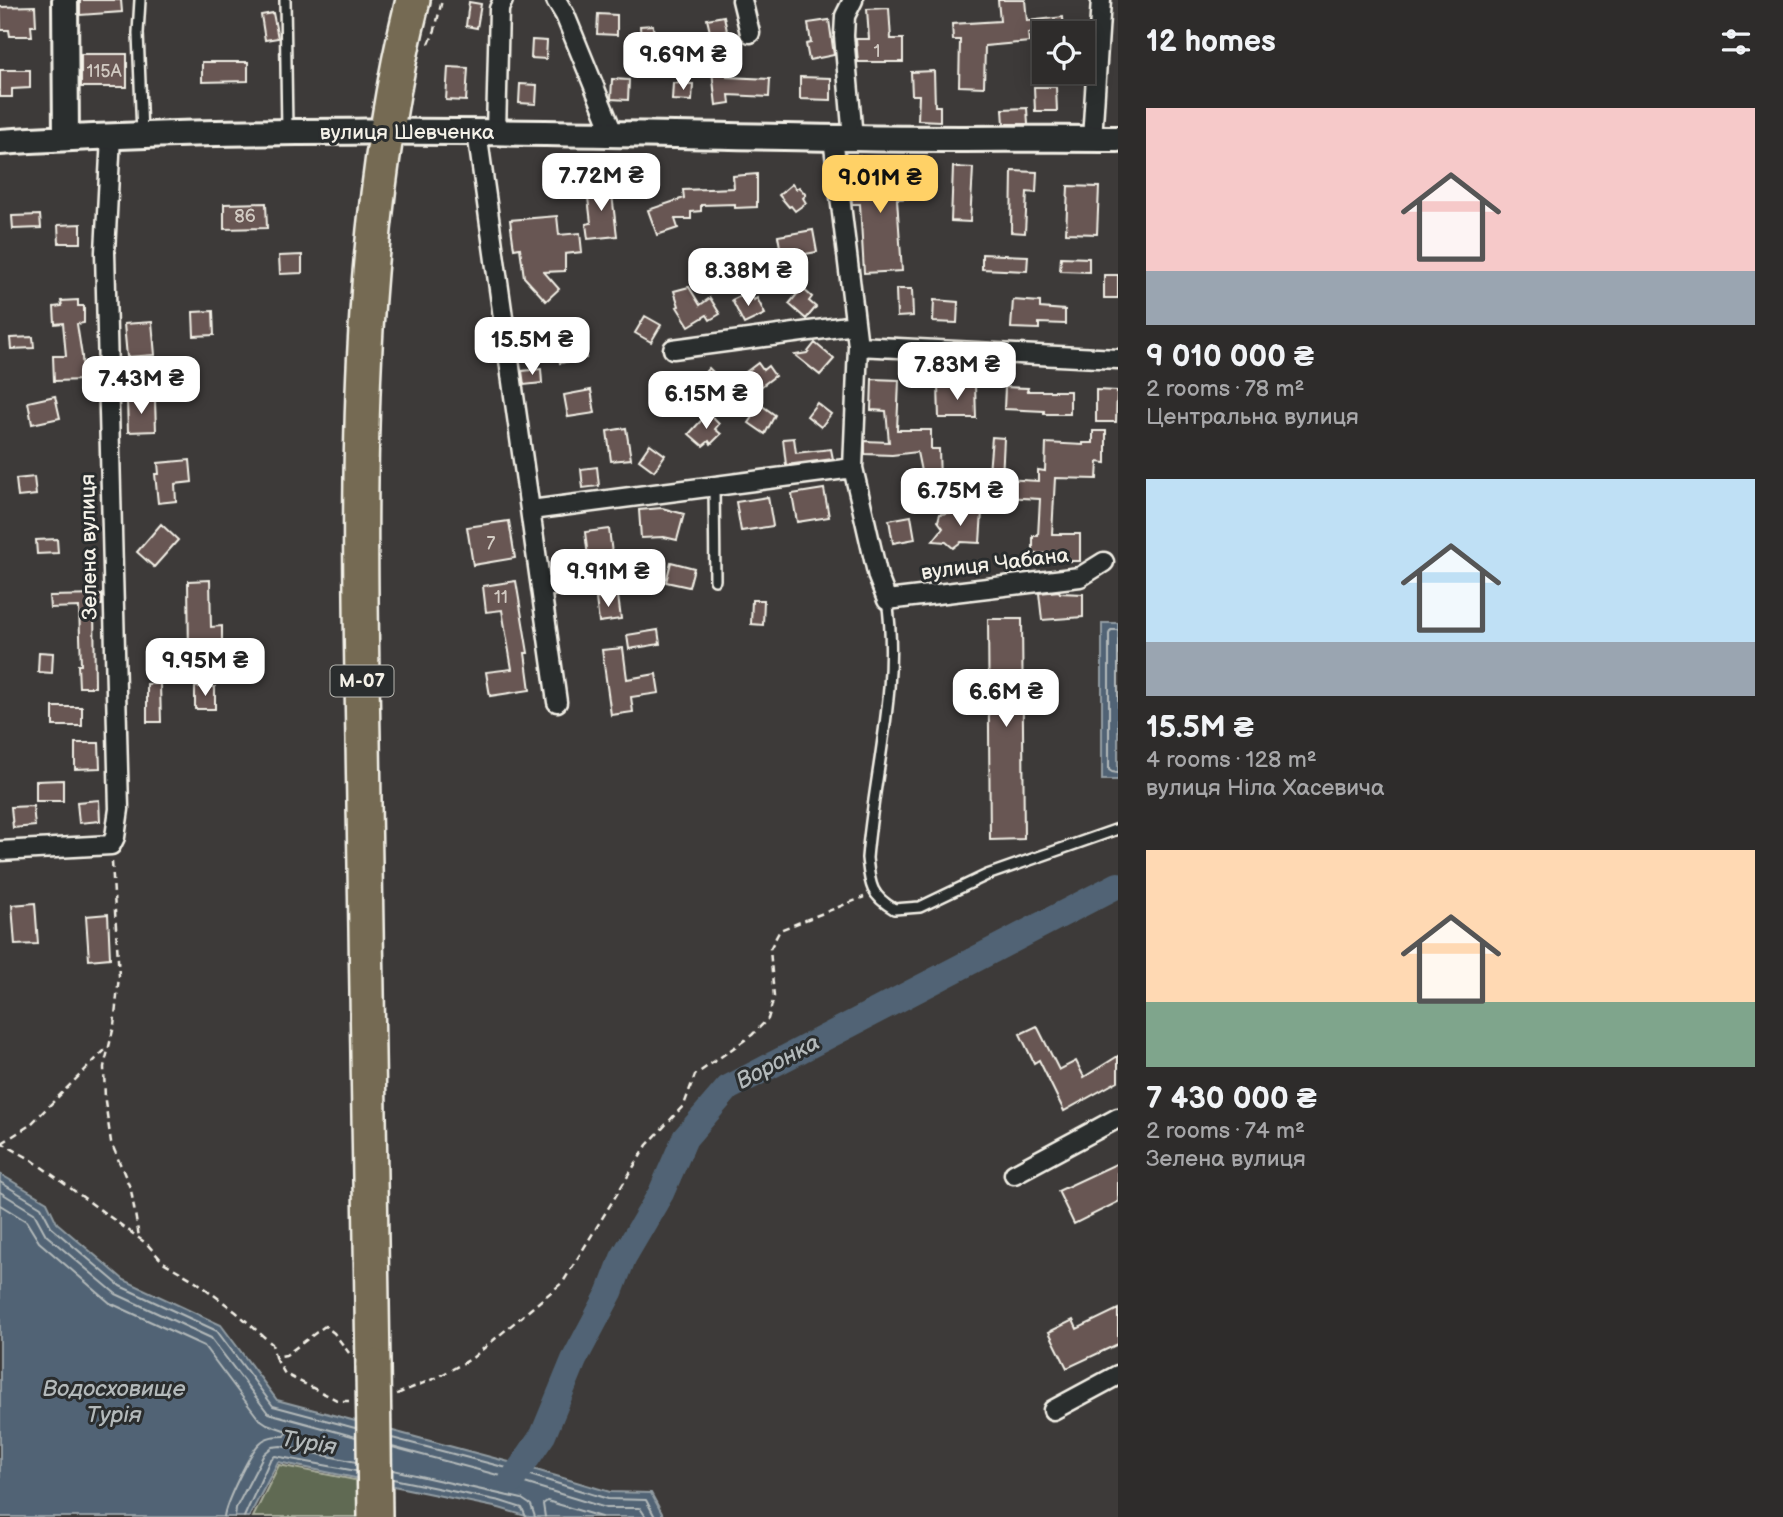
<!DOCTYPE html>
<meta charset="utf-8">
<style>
body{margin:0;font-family:"Balsamiq Sans",sans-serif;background:#3a3837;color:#f1f3f6;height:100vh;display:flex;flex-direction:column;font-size:26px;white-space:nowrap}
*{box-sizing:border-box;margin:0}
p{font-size:23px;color:#a7a7a9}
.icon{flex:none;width:38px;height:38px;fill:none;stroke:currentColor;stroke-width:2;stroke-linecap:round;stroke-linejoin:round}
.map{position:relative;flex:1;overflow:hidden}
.panel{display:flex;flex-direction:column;background:#2e2c2b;width:665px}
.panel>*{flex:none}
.tools{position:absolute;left:1032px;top:21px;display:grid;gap:14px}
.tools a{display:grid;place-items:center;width:63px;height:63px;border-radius:0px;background:#2e2c2b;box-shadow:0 4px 18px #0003,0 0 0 2px #494847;font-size:35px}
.price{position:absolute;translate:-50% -60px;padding:0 16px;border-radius:14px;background:#fff;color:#222;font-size:23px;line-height:46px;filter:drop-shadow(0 2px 4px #0008)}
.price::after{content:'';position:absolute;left:50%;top:42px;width:21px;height:16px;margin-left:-10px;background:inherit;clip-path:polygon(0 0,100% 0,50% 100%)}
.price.active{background:#ffd166;color:#111}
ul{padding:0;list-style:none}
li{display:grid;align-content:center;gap:14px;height:371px;padding:0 28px}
li span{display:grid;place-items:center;height:217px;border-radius:0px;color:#555}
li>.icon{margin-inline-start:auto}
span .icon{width:126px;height:126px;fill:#fffc;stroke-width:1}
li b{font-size:30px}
h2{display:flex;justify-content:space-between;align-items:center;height:84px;padding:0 28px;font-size:30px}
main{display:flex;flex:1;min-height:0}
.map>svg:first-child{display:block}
.green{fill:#606b52;stroke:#aaae9d;stroke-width:2}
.water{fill:#516474;stroke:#929ca2;stroke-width:2}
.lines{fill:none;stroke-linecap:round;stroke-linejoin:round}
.shore{stroke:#b3b9ba;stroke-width:2}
.river{stroke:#516474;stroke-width:26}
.building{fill:#685752;stroke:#f4f1e8;stroke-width:2}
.lane-casing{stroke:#f4f1e8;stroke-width:14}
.street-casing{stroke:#f4f1e8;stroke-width:23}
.secondary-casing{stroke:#f4f1e8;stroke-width:30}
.highway-casing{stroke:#f4f1e8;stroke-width:38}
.path{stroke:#f4f1e8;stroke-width:2.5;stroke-dasharray:7 5;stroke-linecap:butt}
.lane{stroke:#2a2d2e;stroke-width:9}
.street{stroke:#2a2d2e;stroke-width:18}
.secondary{stroke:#2a2d2e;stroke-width:24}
.highway{stroke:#746b52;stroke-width:33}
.highway-bridge-casing{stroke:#f4f1e8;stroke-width:38;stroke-linecap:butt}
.highway-bridge{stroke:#746b52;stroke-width:33}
.labels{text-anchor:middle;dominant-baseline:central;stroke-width:6;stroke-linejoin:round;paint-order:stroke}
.number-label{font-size:18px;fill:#d1cac2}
.shield{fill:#2a2d2e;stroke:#b7b6b0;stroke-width:2}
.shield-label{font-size:19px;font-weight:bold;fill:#f4f1e8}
.street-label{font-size:21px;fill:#f4f1e8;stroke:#2a2d2e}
.water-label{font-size:23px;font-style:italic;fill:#b3b9ba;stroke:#2a2d2e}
</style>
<main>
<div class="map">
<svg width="1118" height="1517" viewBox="0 0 1118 1517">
<rect width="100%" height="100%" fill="#3d3a39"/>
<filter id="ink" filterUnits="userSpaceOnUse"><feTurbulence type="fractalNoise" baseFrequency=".0143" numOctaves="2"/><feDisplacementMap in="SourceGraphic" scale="14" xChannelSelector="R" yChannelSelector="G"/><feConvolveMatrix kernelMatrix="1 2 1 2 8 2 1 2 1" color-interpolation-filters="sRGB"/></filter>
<g filter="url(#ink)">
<!-- green -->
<path class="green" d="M279,1465l81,16 1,36h-108z"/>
<!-- water -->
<path class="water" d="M1102,623h16v157h-16z
M0,1174l47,28 10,21 67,57 97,45 56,75 232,62 101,30 41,1 13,24h-135l-30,-9 -221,-46 -29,55h-249z"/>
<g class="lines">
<!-- shore -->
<path class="shore" d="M1118,630h-7l-2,4v136l3,2 6,1
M1118,640v85
M0,1182l41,25 11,21 68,58 97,45 56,75 82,22
M0,1192l34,21 12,22 70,59 95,44 57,75 88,24
M0,1205l26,16 13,21 71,61 94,43 54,72 9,6 20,7 -2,5c-9,0 -18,0 -25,7 -10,9 -35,61 -36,74
M392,1438l115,30 101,31 38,1 9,17
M392,1447l113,30 101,31h34l6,9
M393,1470l129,29 9,6 4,12
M393,1479l107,22 22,7 4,9
M235,1517l1,-9 28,-54 8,-7 9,-1 75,16
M244,1517l26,-57 5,-4 81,15
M545,1517l-2,-13 4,-3 54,16"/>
<!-- river -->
<path class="river" d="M511,1482l32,-47 31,-75 36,-68 13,-34 38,-65 24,-55 43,-50 390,-203"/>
</g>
<!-- building -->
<path class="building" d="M80,0h41l1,12 -42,3z
M998,0h27l2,21 36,-4 1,16h-36l1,9 -44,4 -1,41 -25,-1 1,-46h-7l-1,-16 48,-3z
M469,2l12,2 -4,24 -11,-2z
M35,6l1,20h-5l1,10h-22l-1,-6h-8l-1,-23z
M889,8l2,31h12v23h-45l-2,-23h13l-2,-30z
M273,13l5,25 -13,2 -4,-25z
M598,14l19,1v20l-20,-1z
M724,16l3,15 -5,1 5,45 43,2 -1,18 -40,-2 1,8 -14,2 -6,-51 5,-1 -8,-34z
M829,20l5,35 -25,5 -3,-16 5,-1 -3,-20z
M653,25l2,27h6l-1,18 -15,-1 1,-12h-4l-2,-31z
M532,40l15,1 -1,18 -15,-1z
M81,54h46v33h-46z
M202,62h46v19l-46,1z
M448,67l20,1 -2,33 -20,-1z
M0,70h30v18l-18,1v8h-12z
M934,71l1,35h5v15l-22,-1 1,-25h-7l-1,-23z
M800,77l31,1v22l-31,-1z
M612,79l17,1 -1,20 -17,-1z
M673,83l20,1 -1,17 -20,-1z
M520,84l17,1 -1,19 -17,-1z
M1034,87h22l1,24h-22z
M1027,108l1,16h-24l-1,-15z
M909,166l2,32 -14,1 5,72 -38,2 -4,-69h-8l-3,-34z
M953,167l20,1 -3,54 -19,-1z
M1012,171l25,1 -1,21 -9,-1 -2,41 -14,-1z
M757,174v33l-22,1v-4l-34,1v6l-10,1v7h-16l3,9 -21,7 -9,-25 36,-12 -1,-8 51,-2 -1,-12z
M792,184l4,5 3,-2 7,8 -3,3 3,5 -11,8 -4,-5 -2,1 -10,-12z
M611,186l6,50 -29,3 -2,-15 5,-1 -4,-34z
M1068,186l31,1 -2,47 -31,-1z
M266,203l1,25 -43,1v-25z
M40,215l1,13 -28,1 -1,-13z
M557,216l2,19 21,-2 2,19 -17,2v17l-21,1 15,17 -13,12 -22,-24 -4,-29 -6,1 -4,-29z
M81,224v19h-22l-1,-18z
M813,230l4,22 -35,6 -4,-22z
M982,254l46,2 -1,15 -45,-2z
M302,255v18l-22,1 -1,-18z
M1061,257l28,1v14l-29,-1z
M1104,275h14v23h-14z
M689,287l11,18 10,-7 10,16 -10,6 -3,-5 -18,11 -12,-19 2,-1 -5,-15z
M802,288l10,9 -3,4 7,6 -10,12 -17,-15z
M896,289h16l1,27 -16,1z
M750,291l4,9 3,-2 8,16 -21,10 -12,-24z
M78,300v6h6v17l-7,1 5,32 1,24 -29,1 -1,-25h13l-3,-33 -8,1 -1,-17 8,-1 -1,-5z
M934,300l24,2 -1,21 -24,-1z
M1013,300l27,2v6l25,2v14l-26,-1v6l-28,-1z
M213,311l1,24 -20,1 -1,-24z
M645,316l16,9 -10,17 -16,-9z
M580,318l6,40 -26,5 -7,-40z
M152,322l3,33 -28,2 -3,-33z
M33,337l1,11 -23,1 -1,-11z
M815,343l19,16 -14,16 -25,-20 12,-2z
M758,363l5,7 5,-4 7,10 -16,12 -13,-16z
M709,368l12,12 -15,16 -12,-12z
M541,369l1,14 -18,2 -2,-14z
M659,371l13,11 -11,14 -13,-11z
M872,379l27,1 -2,50h34v19h8l1,33 -17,-1 -6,-29 -25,3 -27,-1v-13l24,1 -3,-31 -15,-1z
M938,385h37l1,33h-37z
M1005,387l23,1 -1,3h43v23h-26v-3l-40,-2z
M591,390l4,23 -27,4 -4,-22z
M1096,390l21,1 -1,31h-20z
M55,396l5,22 -28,6 -4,-22z
M127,400h28l1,31 -28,1z
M817,403l14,11 -10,13 -14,-11z
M761,405l14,10 -10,19 -16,-11z
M708,413l11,11 -4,5 6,5 -10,10 -2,-3 -6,5 -14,-12z
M626,428l5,31 -20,2 -4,-30z
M1093,431h13v32l-8,-1 -1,17 -42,-1 -3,56h28v27h-15v-8l-32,1v-18h5l2,-37 -39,-2 -1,12 -14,-1 6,-71 12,1 -2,41 36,2v-11l7,1 1,-28 37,2v-2h10z
M794,438l2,15 35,-4 2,10 -47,6 -3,-26z
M650,444l15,11 -11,16 -15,-11z
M190,460l2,22 -17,2 1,17 -18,2 -3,-29h4l-1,-11z
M597,467l2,19 -16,2 -2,-19z
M34,477l2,18 -18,2 -2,-18z
M824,489l5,28 -32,5 -5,-28z
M768,497l5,29 -32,5 -5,-29z
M662,508l22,6 -7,26 -13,-3 -23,1 -2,-28z
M960,510l22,1 -2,32 -19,-1 -8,6 -7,-6 -13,-1 10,-13 -5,-7 2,-7 16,-2z
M911,516l4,23 -22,4 -4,-23z
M509,521l6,37 -42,7 -6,-38z
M161,524l17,16 -24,27 -17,-15z
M609,529l5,41 -24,3 -5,-41z
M57,539l1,14 -21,1 -1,-14z
M671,562l23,6 -5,19 -23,-5z
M210,580l1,47 11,-1v27l-33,1 -1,-73z
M516,581l12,72h-3l5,37 -40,6 -4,-24 26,-3 -10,-59 -16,2 -3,-26z
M1059,591l1,2 23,1v23l-41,3 -3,-27z
M102,595v10h-8l1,82h-16l-1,-22h3l-2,-58 -29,1 -1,-12z
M618,596l3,23 -22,3 -3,-23z
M752,600h12l-1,25 -12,-1z
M988,619h34l2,220 -34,1z
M658,630l2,14 -31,5 -2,-14z
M623,648l4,31 29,-5 3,19 -28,4 2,15 -22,3 -9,-65z
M39,652l14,1 -1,20 -14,-1z
M147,684h13l1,38h-14z
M195,687h20v22h-20z
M53,707h29v19h-29z
M75,743h24l1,25 -25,1z
M63,780v21h-27v-20z
M99,800l1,21 -21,2 -2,-21z
M33,806l2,20 -22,2 -2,-21z
M35,903l3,41 -23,1 -3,-40z
M108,914l2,44 -21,2 -3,-44z
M1037,1026l22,44 17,-9 8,16 34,-21v25l-54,30 -25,-51 -5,3 -14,-29z
M1118,1163v39l-44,22 -16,-33z
M1118,1309v35l-51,24 -18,-36 24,-12 4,9z"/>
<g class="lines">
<!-- lane casing -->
<g class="lane-casing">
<path id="lane" d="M140,0l-2,33 4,101
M285,0l2,130
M714,485l1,95
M542,592l58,-10
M887,600c13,86 -13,172 -20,258 3,26 3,37 27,51l26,-2 67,-32 131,-46"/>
</g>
<!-- street casing -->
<g class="street-casing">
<path id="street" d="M556,0l9,15 48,118
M742,0l8,33
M477,132l80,570
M496,132l3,-123 4,-9
M833,138l25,208 -5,122 25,109 9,23 193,-23 24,-15
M853,138l-9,-102 1,-20 8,-16
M1092,139l9,-139
M858,346l260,13
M673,349l182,-24
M531,510l322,-42
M0,851l111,-6 4,-8 4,-28 -14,-557 6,-116
M1014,1174l104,-56
M1053,1410l65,-35"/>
</g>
<!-- secondary casing -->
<g class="secondary-casing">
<path id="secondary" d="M65,0l1,137
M0,142c284,-18 569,-8 854,-4 88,2 176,0 264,1"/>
</g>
<!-- highway casing -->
<g class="highway-casing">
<path id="highway" d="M373,1366c-3,-208 -7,-417 -10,-626 -4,-247 -10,-499 50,-740"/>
</g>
<!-- path -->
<path class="path" d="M429,44l6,-14 7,-30
M112,862l7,114 -5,50 -10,41 1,34 6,41 20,48 8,47
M0,1142l32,18 115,84 16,18 34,20 39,30 36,32 3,13 11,-2 39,-29 9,7 15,20
M2,1143l28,-18 77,-77
M275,1357l10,17 54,27h10
M397,1394l41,-17 33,-18 92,-77 84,-137 37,-40 11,-30 57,-40 16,-16 6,-22 -4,-48 10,-19 84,-33"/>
<!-- lane -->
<use href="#lane" class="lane"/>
<!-- street -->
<use href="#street" class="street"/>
<!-- secondary -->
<use href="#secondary" class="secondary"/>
<!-- highway -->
<use href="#highway" class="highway"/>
<!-- highway-bridge casing -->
<g class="highway-bridge-casing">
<path id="highway-bridge" d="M373,1366l2,151"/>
</g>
<!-- highway-bridge -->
<use href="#highway-bridge" class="highway-bridge"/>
</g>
</g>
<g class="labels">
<!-- number labels -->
<g class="number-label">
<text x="877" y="51">1</text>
<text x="104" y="71">115А</text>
<text x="245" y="216">86</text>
<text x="491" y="543">7</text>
<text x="501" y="597">11</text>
</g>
<!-- shield labels -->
<rect class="shield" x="330.5" y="665.5" width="63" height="31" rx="5"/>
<g class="shield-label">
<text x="362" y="681">М-07</text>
</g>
<!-- street labels -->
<g class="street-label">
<text x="407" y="132">вулиця Шевченка</text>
<text transform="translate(89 547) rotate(-91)">Зелена вулиця</text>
<text transform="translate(995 564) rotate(-7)">вулиця Чабана</text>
</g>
<!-- water labels -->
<g class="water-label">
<text transform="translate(778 1062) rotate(-28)">Воронка</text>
<text x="114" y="1389">Водосховище<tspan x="114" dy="26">Турія</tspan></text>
<text transform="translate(309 1443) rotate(9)">Турія</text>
</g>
</g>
</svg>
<div class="tools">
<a><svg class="icon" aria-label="locate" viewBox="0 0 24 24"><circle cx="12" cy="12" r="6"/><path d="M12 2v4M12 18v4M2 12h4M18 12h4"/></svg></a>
</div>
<b class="price" style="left:683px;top:92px">9.69M ₴</b>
<b class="price" style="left:601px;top:213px">7.72M ₴</b>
<b class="price active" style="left:880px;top:215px">9.01M ₴</b>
<b class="price" style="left:748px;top:308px">8.38M ₴</b>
<b class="price" style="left:532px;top:377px">15.5M ₴</b>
<b class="price" style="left:957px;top:402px">7.83M ₴</b>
<b class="price" style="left:141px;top:416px">7.43M ₴</b>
<b class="price" style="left:706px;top:431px">6.15M ₴</b>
<b class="price" style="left:960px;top:528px">6.75M ₴</b>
<b class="price" style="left:608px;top:609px">9.91M ₴</b>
<b class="price" style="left:205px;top:698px">9.95M ₴</b>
<b class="price" style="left:1006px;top:729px">6.6M ₴</b>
</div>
<section class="panel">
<h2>12 homes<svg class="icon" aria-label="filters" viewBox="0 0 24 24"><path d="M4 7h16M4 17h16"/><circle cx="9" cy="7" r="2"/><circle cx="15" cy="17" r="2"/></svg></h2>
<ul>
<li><span style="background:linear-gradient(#f6c9c9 75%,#9aa5b1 0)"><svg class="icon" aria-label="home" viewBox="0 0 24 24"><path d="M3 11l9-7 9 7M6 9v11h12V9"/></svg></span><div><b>9 010 000 ₴</b><p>2 rooms · 78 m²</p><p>Центральна вулиця</p></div></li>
<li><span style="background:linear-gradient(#bfe0f5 75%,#9aa5b1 0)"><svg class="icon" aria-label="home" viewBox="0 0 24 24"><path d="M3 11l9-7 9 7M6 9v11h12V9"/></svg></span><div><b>15.5M ₴</b><p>4 rooms · 128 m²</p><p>вулиця Ніла Хасевича</p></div></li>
<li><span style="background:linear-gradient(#ffd9b3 70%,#7fa58c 0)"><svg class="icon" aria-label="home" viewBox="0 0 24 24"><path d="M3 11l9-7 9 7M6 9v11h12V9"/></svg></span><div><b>7 430 000 ₴</b><p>2 rooms · 74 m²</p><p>Зелена вулиця</p></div></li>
</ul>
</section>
</main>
